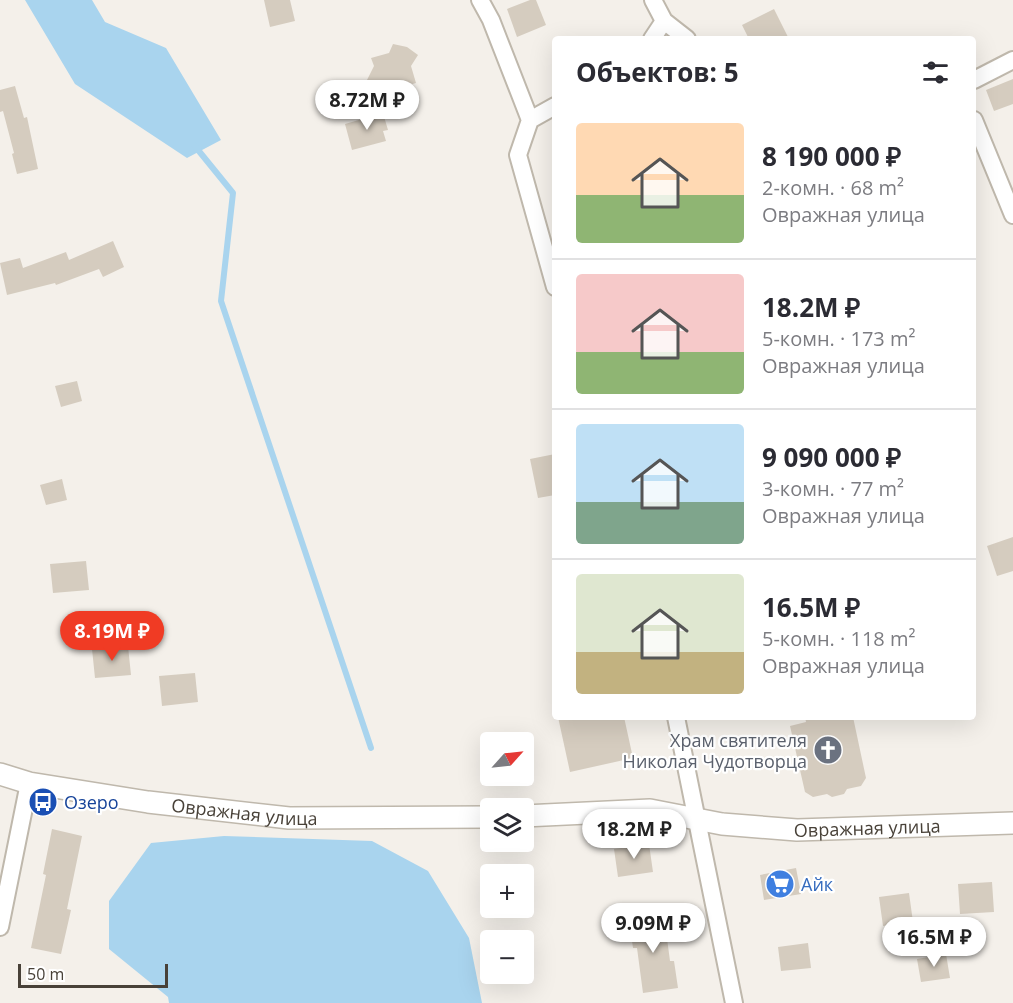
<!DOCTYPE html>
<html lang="ru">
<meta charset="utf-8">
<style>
body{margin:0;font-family:"Open Sans",sans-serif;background:#f2f2f3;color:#2b2b33;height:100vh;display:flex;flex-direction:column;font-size:22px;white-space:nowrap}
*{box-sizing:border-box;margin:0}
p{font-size:20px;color:#7c7c81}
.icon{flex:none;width:33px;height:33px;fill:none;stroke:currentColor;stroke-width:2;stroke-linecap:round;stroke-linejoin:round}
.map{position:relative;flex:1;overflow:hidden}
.details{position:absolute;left:552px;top:36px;width:424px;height:684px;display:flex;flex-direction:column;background:#fff;border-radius:6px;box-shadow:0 6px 24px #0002}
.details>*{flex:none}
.needle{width:39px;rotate:63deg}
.tools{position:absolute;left:480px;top:732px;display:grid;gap:12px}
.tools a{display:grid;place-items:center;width:54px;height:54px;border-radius:6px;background:#fff;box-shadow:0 6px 24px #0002;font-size:30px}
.scale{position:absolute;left:18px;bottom:15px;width:150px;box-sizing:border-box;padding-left:6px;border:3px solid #484138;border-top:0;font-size:16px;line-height:21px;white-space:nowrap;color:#484138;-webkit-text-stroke:4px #fff;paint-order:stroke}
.price{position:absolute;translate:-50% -51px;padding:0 14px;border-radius:21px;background:#fff;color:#222;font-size:20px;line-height:39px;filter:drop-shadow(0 2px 3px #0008)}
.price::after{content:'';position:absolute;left:50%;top:36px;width:18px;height:14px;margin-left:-9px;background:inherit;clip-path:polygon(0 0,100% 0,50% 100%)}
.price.active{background:#f03b24;color:#fff}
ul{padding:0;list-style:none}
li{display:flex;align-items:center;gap:18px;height:150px;padding:0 24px}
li+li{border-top:2px solid #e1e1e2}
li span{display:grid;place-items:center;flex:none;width:168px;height:120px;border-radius:6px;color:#555}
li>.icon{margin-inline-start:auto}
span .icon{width:72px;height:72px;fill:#fffc;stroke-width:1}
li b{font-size:26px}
h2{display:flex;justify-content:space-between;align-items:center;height:72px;padding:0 24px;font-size:26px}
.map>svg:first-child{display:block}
.water{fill:#a9d4ee}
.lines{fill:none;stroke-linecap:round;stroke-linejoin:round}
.stream{stroke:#a9d4ee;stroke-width:6}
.building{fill:#d5ccbf}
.minor-casing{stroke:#bfb8ac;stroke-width:20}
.tertiary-casing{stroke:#bfb8ac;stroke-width:24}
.minor{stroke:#fff;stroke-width:16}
.tertiary{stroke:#fff;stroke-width:21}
.labels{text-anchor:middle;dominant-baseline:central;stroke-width:4.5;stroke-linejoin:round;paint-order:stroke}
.worship-label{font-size:18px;fill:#5b616d;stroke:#fff;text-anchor:end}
.transit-label{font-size:18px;fill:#164399;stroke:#fff;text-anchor:start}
.street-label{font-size:18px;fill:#484138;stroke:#fff}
.shop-label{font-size:18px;fill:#366cbe;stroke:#fff;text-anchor:start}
</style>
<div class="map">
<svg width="1013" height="1003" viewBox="0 0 1013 1003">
<rect width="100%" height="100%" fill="#f4f0ea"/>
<!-- water -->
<path class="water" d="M25,0h67l13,22 61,26 55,92 -34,18 -112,-74z
M224,836l148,5 56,30 41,67 13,65h-313l-1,-6 -59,-48v-48l42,-58z"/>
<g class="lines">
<!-- stream -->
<path class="stream" d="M194,145l39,48 -12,108 150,447"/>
</g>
<!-- building -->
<path class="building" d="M264,0h26l5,21 -25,6z
M530,0h6l10,25 -29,12 -10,-28z
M774,9l15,30h-40l-7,-14z
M393,44l14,3 11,8 -7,11 5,17 -35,10 -11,-4 -5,-5 9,-18 -3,-8 18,-5z
M1013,79v25l-19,7 -8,-21z
M15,86l9,32 3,-1 11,52 -21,5 -5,-20 2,-1 -11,-42 -3,1v-22z
M383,113l5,17 -5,1 3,10 -34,9 -7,-26z
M113,241l11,26 -21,10 -4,-8 -43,16 -1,-2 -48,12 -7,-32 20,-5 3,10 43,-16 3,8z
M77,381l5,20 -21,6 -6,-21z
M555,454v41l-17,3 -8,-39z
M62,479l5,21 -21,5 -6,-20z
M1013,537v34l-16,5 -10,-30z
M86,561l3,29 -36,3 -3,-29z
M128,646l3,29 -36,3 -3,-29z
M195,673l3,29 -36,4 -3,-30z
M558,717h66l9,41 -63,14z
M805,717h48l13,61 -5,8 -14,3 -3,5 -12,3 -5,-3 -14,3 -8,-5 -15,-66 16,-4z
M52,829l30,7 -15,73 4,1 -10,44 -30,-6 15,-73 -3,-1z
M649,844l4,28 -35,5 -4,-28z
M796,868l5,26 -37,6 -4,-25z
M992,882l2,30 -34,2 -2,-30z
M909,893l4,29 -30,4 -4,-29z
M664,916l6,45h4l4,27 -35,5 -6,-45h-4l-4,-28z
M808,943l3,25 -30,3 -3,-24z
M946,954l4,24 -29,4 -4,-23z"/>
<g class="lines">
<!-- minor casing -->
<g class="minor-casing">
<path id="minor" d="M480,0l11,20 39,100 -12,35 37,132
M664,21l23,18
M652,39l12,-18 -11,-21
M974,80l39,-20
M530,120l25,-14
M974,120l39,95
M676,717l58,286
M0,927l29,-144"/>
</g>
<!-- tertiary casing -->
<g class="tertiary-casing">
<g id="tertiary">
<path id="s1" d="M0,774l29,9 119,19 141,16 201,-1"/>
<path id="s2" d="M524,816l126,-6 72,14 75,6 216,-7"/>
</g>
</g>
<!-- minor -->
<use href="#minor" class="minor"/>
<!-- tertiary -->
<use href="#tertiary" class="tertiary"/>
</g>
<!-- icons -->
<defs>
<g id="church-disc" transform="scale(1.5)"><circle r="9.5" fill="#6b7280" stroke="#fff"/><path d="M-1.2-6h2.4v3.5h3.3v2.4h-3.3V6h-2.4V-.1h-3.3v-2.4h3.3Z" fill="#fff"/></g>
<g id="bus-disc" transform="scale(1.5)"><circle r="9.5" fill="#1a4fb4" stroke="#fff"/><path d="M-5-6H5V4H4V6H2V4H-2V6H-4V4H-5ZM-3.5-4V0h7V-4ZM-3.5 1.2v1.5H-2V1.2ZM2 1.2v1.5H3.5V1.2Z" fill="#fff"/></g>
<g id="supermarket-disc" transform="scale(1.5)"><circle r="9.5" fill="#3f7fe0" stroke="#fff"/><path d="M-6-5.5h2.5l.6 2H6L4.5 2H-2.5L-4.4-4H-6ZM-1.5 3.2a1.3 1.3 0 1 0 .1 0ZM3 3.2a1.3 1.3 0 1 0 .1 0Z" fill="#fff"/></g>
</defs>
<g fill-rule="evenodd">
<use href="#church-disc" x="828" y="750"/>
<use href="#bus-disc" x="43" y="802"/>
<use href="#supermarket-disc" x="780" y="884"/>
</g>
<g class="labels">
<!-- worship labels -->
<g class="worship-label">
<text x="807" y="740">Храм святителя<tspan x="807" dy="21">Николая Чудотворца</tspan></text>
</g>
<!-- transit labels -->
<g class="transit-label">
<text x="64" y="802">Озеро</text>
</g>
<!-- street labels -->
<g class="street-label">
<text stroke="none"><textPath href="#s1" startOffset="248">Овражная улица</textPath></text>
<text stroke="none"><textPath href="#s2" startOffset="345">Овражная улица</textPath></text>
</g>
<!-- shop labels -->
<g class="shop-label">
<text x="801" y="884">Айк</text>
</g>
</g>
</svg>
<div class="tools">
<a><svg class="needle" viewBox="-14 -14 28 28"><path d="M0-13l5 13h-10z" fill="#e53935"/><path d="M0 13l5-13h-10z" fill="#7c7c81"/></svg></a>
<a><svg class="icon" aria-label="layers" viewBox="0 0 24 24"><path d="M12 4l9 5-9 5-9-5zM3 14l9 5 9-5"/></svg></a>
<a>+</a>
<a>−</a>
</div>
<div class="scale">50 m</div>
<b class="price" style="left:367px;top:131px">8.72M ₽</b>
<b class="price active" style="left:112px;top:662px">8.19M ₽</b>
<b class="price" style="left:634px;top:860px">18.2M ₽</b>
<b class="price" style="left:653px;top:954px">9.09M ₽</b>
<b class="price" style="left:934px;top:968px">16.5M ₽</b>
<section class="details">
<h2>Объектов: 5<svg class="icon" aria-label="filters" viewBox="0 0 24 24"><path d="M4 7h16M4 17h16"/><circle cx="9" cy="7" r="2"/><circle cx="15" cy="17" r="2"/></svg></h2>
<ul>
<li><span style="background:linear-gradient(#ffd9b3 60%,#8fb573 0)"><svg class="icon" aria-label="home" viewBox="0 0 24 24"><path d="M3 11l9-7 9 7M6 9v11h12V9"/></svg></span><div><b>8 190 000 ₽</b><p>2-комн. · 68 m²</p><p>Овражная улица</p></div></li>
<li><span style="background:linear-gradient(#f6c9c9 65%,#8fb573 0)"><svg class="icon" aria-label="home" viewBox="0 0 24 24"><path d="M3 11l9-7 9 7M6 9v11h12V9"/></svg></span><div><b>18.2M ₽</b><p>5-комн. · 173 m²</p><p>Овражная улица</p></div></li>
<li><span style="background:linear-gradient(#bfe0f5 65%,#7fa58c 0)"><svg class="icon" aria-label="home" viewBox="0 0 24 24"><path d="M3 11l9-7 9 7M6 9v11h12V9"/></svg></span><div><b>9 090 000 ₽</b><p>3-комн. · 77 m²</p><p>Овражная улица</p></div></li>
<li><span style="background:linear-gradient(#dfe7d0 65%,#c2b280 0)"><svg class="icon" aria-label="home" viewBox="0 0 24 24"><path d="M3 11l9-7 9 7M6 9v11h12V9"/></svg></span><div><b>16.5M ₽</b><p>5-комн. · 118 m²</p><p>Овражная улица</p></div></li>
</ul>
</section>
</div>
